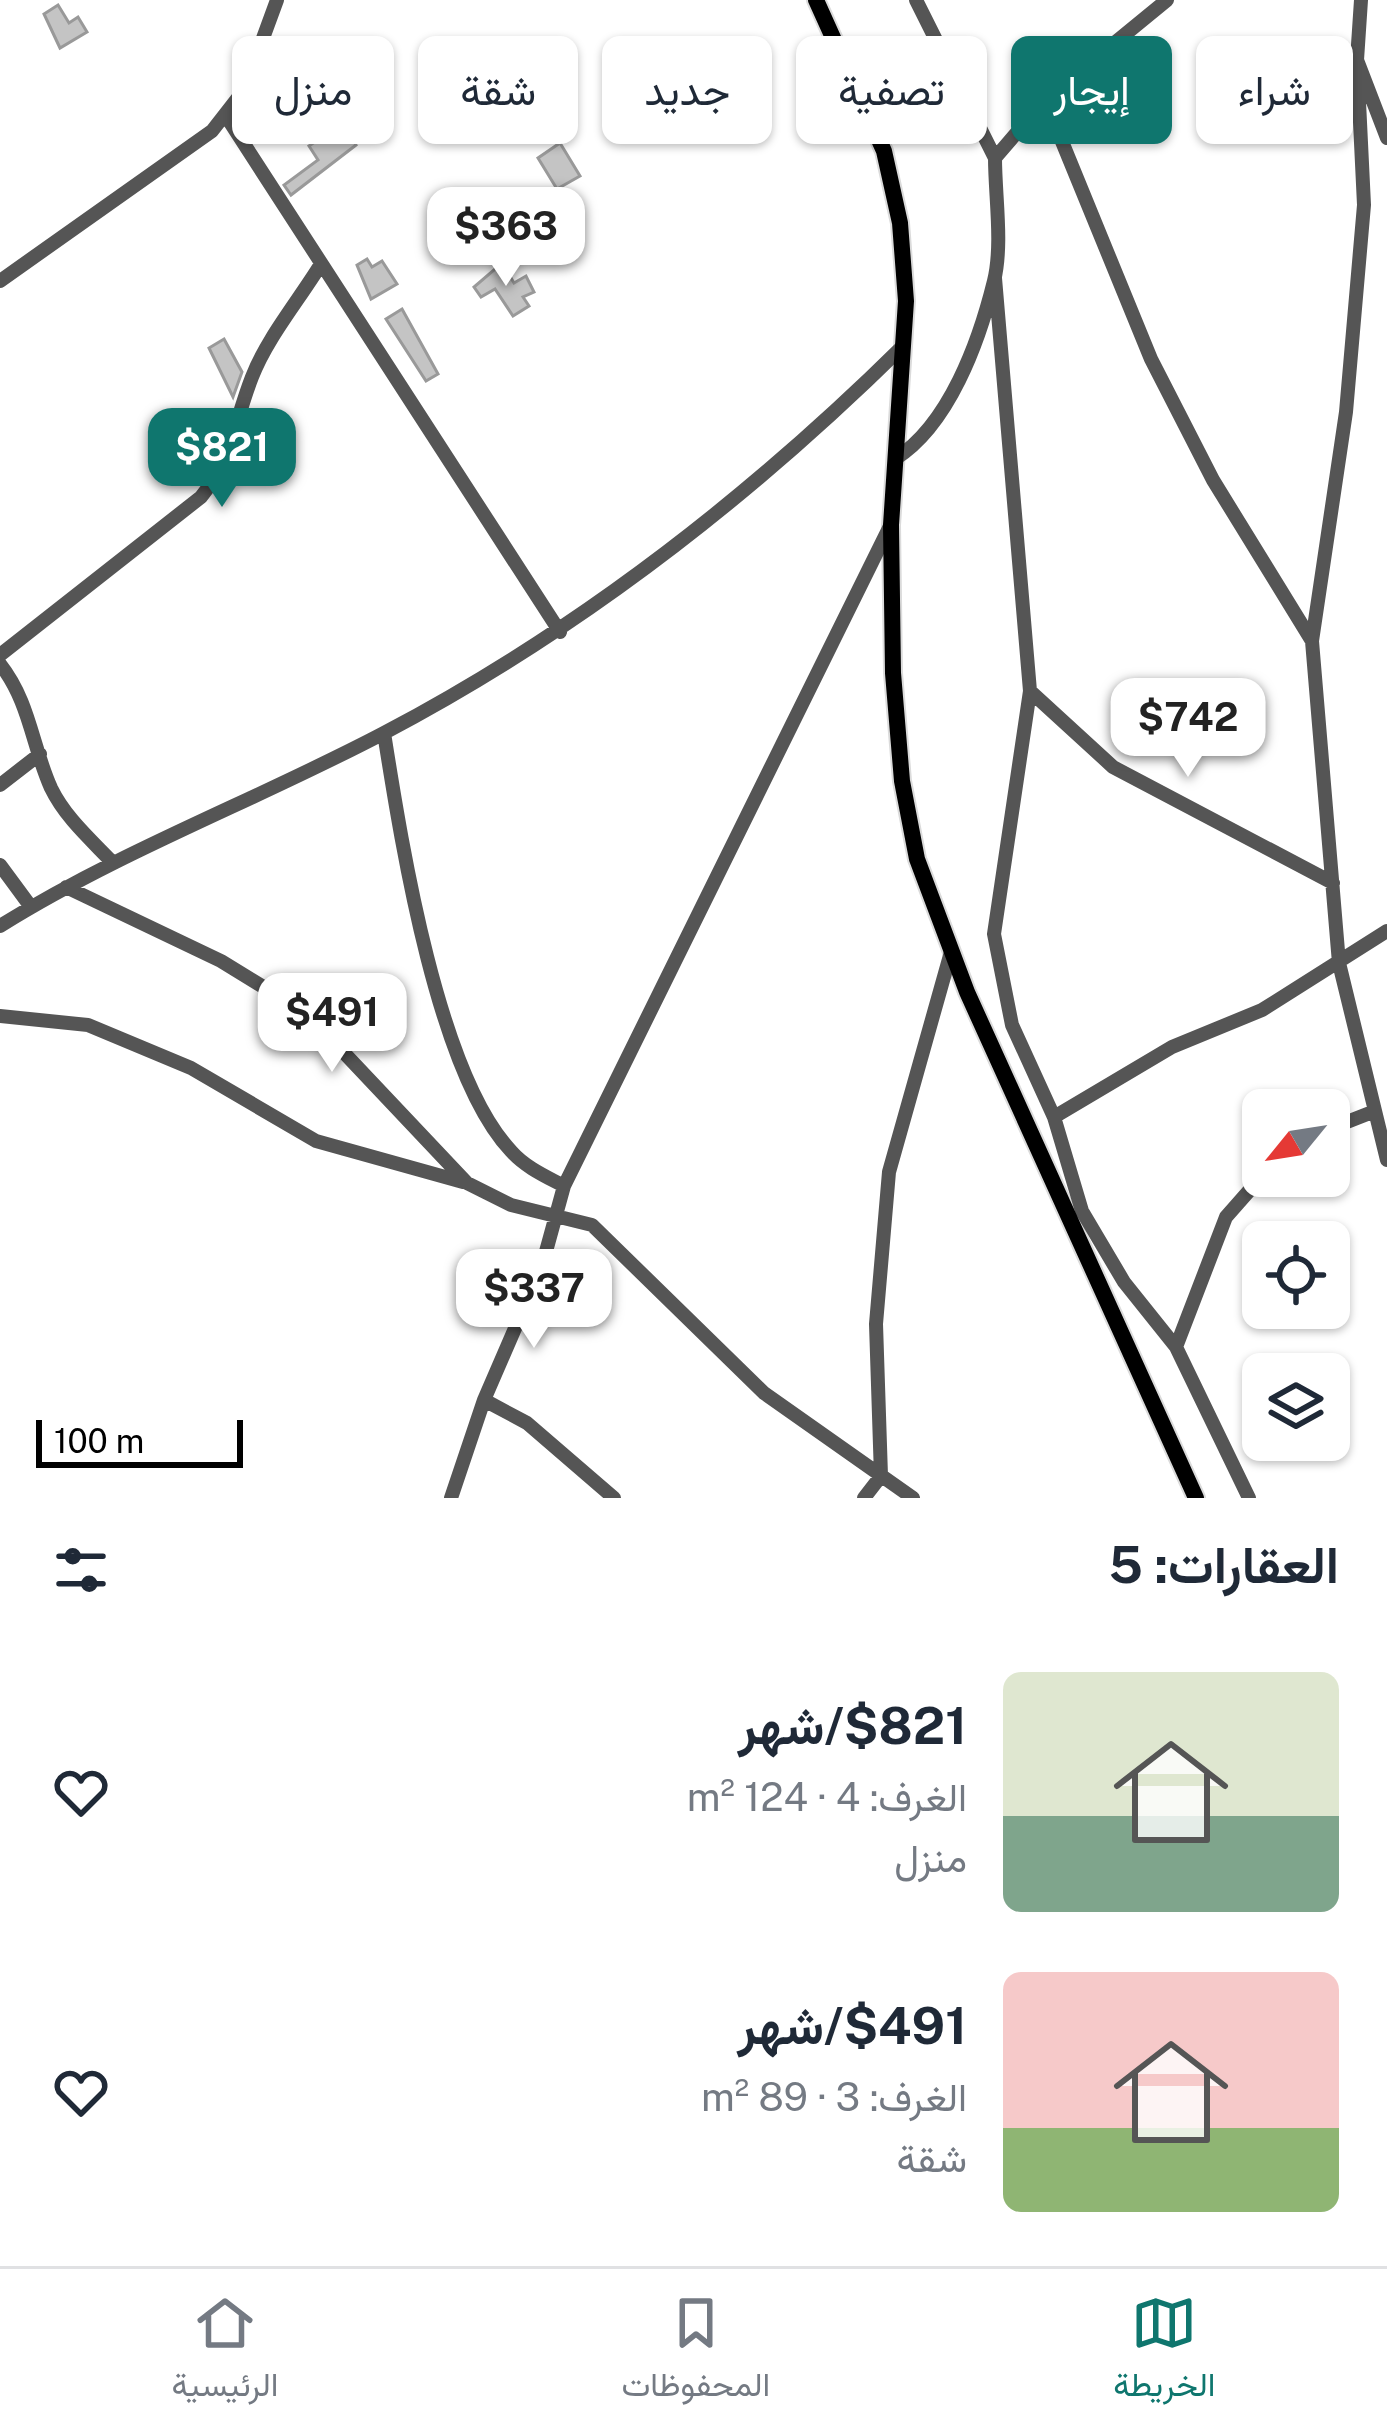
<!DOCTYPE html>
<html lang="ar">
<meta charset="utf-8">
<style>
body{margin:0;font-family:"Public Sans",Vazirmatn,sans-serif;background:#f6f6f7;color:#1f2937;direction:rtl;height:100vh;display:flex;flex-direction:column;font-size:45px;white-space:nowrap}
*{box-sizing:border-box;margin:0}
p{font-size:39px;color:#747a83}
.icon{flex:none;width:66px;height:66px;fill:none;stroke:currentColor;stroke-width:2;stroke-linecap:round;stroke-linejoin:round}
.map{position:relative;height:1498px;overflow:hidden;direction:ltr}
.side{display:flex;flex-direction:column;background:#fff;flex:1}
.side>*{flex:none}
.guide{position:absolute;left:36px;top:36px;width:1317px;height:108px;direction:rtl;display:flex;gap:24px}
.needle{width:78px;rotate:240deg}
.buttons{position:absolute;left:1242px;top:1089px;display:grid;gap:24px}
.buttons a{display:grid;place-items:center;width:108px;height:108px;border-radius:18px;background:#fff;box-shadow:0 3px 9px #0004;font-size:60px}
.scale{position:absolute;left:36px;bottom:30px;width:207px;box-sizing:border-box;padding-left:12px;border:6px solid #000;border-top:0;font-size:33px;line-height:42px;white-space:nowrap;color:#000;-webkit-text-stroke:9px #fff;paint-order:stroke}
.price{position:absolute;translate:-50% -102px;padding:0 27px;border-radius:24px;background:#fff;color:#222;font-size:39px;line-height:78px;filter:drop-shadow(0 3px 6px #0008)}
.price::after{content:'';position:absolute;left:50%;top:72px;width:36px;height:27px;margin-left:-18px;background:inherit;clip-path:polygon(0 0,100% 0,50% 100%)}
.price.active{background:#0f766e;color:#fff}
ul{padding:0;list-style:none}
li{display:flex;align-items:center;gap:36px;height:300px;padding:0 48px}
li span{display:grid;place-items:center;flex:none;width:336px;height:240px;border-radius:18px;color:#555}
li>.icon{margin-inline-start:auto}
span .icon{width:144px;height:144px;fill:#fffc;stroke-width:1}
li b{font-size:51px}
h2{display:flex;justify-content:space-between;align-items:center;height:144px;padding:0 48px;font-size:51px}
.pill{padding:0 42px;border-radius:18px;background:#fff;box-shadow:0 3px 9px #0004;font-size:42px;line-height:108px}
.pill.active{background:#0f766e;color:#fff}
.tabs{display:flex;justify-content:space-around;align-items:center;height:168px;border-top:3px solid #e0e1e3;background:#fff;font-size:33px;color:#747a83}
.tabs a{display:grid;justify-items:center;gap:6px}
.tabs .active{color:#0f766e}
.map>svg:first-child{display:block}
.building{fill:#c4c4c4;stroke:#999;stroke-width:3}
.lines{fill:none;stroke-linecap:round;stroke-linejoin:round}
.major-casing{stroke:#dbdbdb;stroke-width:20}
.minor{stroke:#555;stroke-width:14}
.major{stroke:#000;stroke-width:16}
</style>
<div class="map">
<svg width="1387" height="1498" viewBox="0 0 1387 1498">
<rect width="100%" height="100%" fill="#fff"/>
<!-- building -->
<path class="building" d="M58,5l11,18 9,-6 9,15 -27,16 -16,-34z
M536,79l15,19 -1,7 -23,18 -12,-16z
M323,119l13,19 12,-7 8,14 -65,50 -7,-10 34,-25 -9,-14 10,-7 -7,-14z
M560,143l20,33 -23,13 -19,-31z
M367,259l5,8 10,-6 15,23 -26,15 -14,-34z
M502,263l12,20 12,-7 8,16 -11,5 6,9 -16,10 -18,-27 -14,8 -7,-10z
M402,309l36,65 -12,7 -40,-62z
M224,339l18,33 -9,25 -24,-49z"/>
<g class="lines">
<!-- major casing -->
<g class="major-casing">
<path id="major" d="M816,0l68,151 16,72 6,78 -15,224 2,148 9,108 15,78 50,133 229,506"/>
</g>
<!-- minor -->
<path class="minor" d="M916,0l79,158
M1361,0l-4,60 30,78
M1357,60l7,145 -18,207 -34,229 27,322 48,197
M1045,100l106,259 62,121 99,161
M226,116l334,516
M995,278l35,413 -36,243 18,91 42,92 28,94 42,71 52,65 73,151
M0,281l212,-150 32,-41 33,-90
M895,459c54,-34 84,-117 99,-178 9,-37 1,-85 1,-123l50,-58 122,-100
M0,655l201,-158c30,-36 34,-77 51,-120 15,-39 47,-77 69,-113
M0,664c30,38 32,82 51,124 14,29 39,51 61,74
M1030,691l83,76 220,116
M384,733c17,107 53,340 127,418 14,16 34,25 53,35
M0,785l40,-31
M0,865l31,42
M66,887l155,74 49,30 61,48 136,144 44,22 81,20 172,168 149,105
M0,926c122,-76 257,-126 384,-193 192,-101 365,-235 519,-387
M0,1016l88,9 103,43 125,73 147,41
M1054,1117l118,-70 90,-37 125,-79
M1329,1129l46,-18
M1176,1347l50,-130 37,-42
M484,1400l43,23 87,75
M451,1498l33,-98 58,-134 22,-80 326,-660
M864,1498l17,-22 -5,-152 13,-152 62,-220"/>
<!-- major -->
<use href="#major" class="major"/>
</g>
</svg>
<div class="buttons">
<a><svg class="needle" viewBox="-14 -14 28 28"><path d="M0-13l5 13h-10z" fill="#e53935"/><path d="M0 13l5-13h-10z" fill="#747a83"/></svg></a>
<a><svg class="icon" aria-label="locate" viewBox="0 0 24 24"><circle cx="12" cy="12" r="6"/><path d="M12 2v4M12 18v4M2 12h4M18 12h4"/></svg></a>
<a><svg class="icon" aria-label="layers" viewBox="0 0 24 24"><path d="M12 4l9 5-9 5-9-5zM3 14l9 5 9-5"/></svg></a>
</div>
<div class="scale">100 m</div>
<b class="price" style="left:506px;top:289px">$363</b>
<b class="price active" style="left:222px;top:510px">$821</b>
<b class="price" style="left:1188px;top:780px">$742</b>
<b class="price" style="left:332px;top:1075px">$491</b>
<b class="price" style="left:534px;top:1351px">$337</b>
<div class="guide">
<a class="pill">شراء</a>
<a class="pill active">إيجار</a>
<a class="pill">تصفية</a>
<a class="pill">جديد</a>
<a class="pill">شقة</a>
<a class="pill">منزل</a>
</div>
</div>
<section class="side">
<h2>العقارات: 5<svg class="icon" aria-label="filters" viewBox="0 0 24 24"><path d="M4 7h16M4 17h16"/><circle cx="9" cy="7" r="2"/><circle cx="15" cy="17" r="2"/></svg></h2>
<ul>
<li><span style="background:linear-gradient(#dfe7d0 60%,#7fa58c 0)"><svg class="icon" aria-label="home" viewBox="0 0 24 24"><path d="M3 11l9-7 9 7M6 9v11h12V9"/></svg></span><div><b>$821/شهر</b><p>الغرف: 4 · 124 m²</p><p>منزل</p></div><svg class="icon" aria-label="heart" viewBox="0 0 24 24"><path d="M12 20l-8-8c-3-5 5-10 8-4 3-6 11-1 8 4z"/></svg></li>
<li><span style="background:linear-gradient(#f6c9c9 65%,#8fb573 0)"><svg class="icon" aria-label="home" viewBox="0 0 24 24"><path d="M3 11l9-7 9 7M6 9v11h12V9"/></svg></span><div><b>$491/شهر</b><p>الغرف: 3 · 89 m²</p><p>شقة</p></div><svg class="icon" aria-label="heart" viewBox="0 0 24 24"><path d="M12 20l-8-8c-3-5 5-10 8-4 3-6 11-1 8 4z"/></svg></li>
</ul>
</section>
<nav class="tabs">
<a class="active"><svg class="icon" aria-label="map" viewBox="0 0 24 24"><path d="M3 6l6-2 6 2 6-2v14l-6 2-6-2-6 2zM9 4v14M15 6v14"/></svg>الخريطة</a>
<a><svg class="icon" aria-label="saved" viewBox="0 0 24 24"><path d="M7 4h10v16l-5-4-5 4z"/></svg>المحفوظات</a>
<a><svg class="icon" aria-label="home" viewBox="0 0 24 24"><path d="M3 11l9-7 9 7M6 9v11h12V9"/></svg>الرئيسية</a>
</nav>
